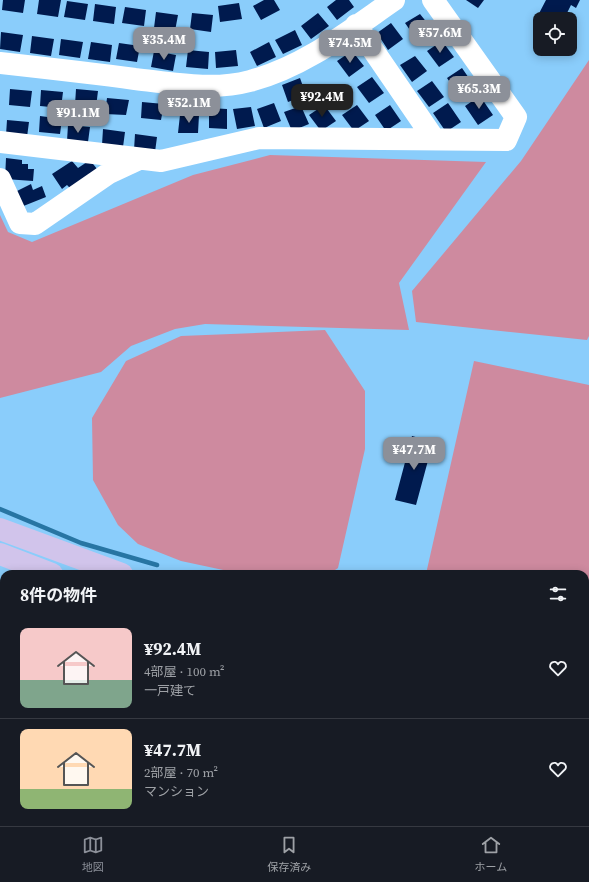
<!DOCTYPE html>
<html lang="ja">
<meta charset="utf-8">
<style>
body{margin:0;font-family:"Source Serif 4","Noto Sans JP",serif;background:#20242c;color:#f1f3f6;height:100vh;display:flex;flex-direction:column;font-size:15px;white-space:nowrap}
*{box-sizing:border-box;margin:0}
p{font-size:13px;color:#9ea1a6}
.icon{flex:none;width:22px;height:22px;fill:none;stroke:currentColor;stroke-width:2;stroke-linecap:round;stroke-linejoin:round}
.map{position:relative;flex:1;overflow:hidden}
.sheet{position:absolute;left:0px;top:570px;width:589px;height:256px;display:flex;flex-direction:column;background:#171b24;border-radius:12px 12px 0 0;box-shadow:0 2px 10px #0003}
.sheet>*{flex:none}
.tools{position:absolute;left:533px;top:12px;display:grid;gap:8px}
.tools a{display:grid;place-items:center;width:44px;height:44px;border-radius:8px;background:#171b24;box-shadow:0 2px 10px #0003;font-size:20px}
.price{position:absolute;translate:-50% -34px;padding:0 9px;border-radius:8px;background:#8c9099;color:#fff;font-size:13px;line-height:26px;filter:drop-shadow(0 1px 2px #0008)}
.price::after{content:'';position:absolute;left:50%;top:24px;width:12px;height:9px;margin-left:-6px;background:inherit;clip-path:polygon(0 0,100% 0,50% 100%)}
.price.current{background:#222;color:#fff}
ul{padding:0;list-style:none}
li{display:flex;align-items:center;gap:12px;height:100px;padding:0 20px}
li+li{border-top:1px solid #363941}
li span{display:grid;place-items:center;flex:none;width:112px;height:80px;border-radius:8px;color:#555}
li>.icon{margin-inline-start:auto}
span .icon{width:48px;height:48px;fill:#fffc;stroke-width:1}
li b{font-size:17px}
h2{display:flex;justify-content:space-between;align-items:center;height:48px;padding:0 20px;font-size:17px}
.dock{display:flex;justify-content:space-around;align-items:center;height:56px;border-top:1px solid #363941;background:#171b24;font-size:11px;color:#9ea1a6}
.dock a{display:grid;justify-items:center;gap:2px}
.dock .current{color:#8c9099}
.map>svg:first-child{display:block}
.green{fill:#ce8a9f}
.lines{fill:none;stroke-linecap:round;stroke-linejoin:round}
.stream{stroke:#2775a3;stroke-width:4.5}
.building{fill:#001a4e}
.minor{stroke:#fff;stroke-width:22}
.major{stroke:#d1c4eb;stroke-width:22}
</style>
<div class="map">
<svg width="589" height="826" viewBox="0 0 589 826">
<rect width="100%" height="100%" fill="#8acdfb"/>
<!-- green -->
<path class="green" d="M589,60v276l-2,4 -171,-18 -4,-31 109,-130z
M270,155l216,7 -87,121 10,47 -204,-6 -30,5 -44,17 -30,26 -101,26v-183l8,17 24,10 161,-67z
M325,330l40,61v58l-27,119 -9,6h-87l-61,-13 -43,-17 -20,-19 -25,-45 -1,-62 34,-57 55,-25z
M474,361l115,24v258l-4,-1v-68h-159z
M585,781l4,1v44h-113l1,-4h108z"/>
<g class="lines">
<!-- stream -->
<path class="stream" d="M0,509l81,34 76,22
M585,747l4,1"/>
</g>
<!-- building -->
<path class="building" d="M3,0h22l-2,13 -21,-3z
M39,0h22l-3,17 -21,-3z
M264,0h10l6,10 -19,10 -8,-14z
M336,0h13l5,7 -17,13 -10,-13z
M466,0h18l-6,8z
M546,0h34l-4,8 -5,-3 -7,14h-24v7l-6,-3z
M67,1l21,3 -3,16 -21,-3z
M239,3l3,16 -22,3 -2,-16z
M95,4l21,3 -2,17 -21,-3z
M125,7l21,3 -2,16 -22,-3z
M156,12l22,3 -3,16 -21,-3z
M192,13l21,2 -2,17 -21,-3z
M318,13l11,13 -18,13 -10,-13z
M420,14l12,15 -15,11 -12,-17z
M391,23l12,16 -15,11 -11,-17z
M295,30l7,15 -19,9 -8,-14z
M1,32l22,3 -3,17 -20,-3z
M32,36l22,3 -3,17 -21,-3z
M61,39l22,3 -3,16 -21,-3z
M442,41l12,16 -15,10 -12,-16z
M91,42l21,3 -2,17 -22,-3z
M269,42l7,15 -19,9 -7,-14z
M119,43l21,3 -3,16 -21,-3z
M188,50l21,2 -1,17 -22,-2z
M236,50l2,16 -22,2 -1,-16z
M154,51l22,4 -3,16 -22,-4z
M352,51l12,15 -15,11 -12,-16z
M415,56l12,15 -15,11 -12,-17z
M462,68l13,19 -15,10 -13,-19z
M372,77l12,16 -15,10 -12,-16z
M300,78l6,17 -18,7 -6,-17z
M432,81l12,16 -15,10 -12,-16z
M10,89l22,2 -2,16 -21,-2z
M76,89l22,2 -2,16 -21,-2z
M41,90l22,2 -2,16 -21,-2z
M480,96l13,19 -15,10 -13,-19z
M107,98l22,2 -3,15 -21,-1z
M142,102l22,2 -3,16 -20,-2z
M274,103l7,18 -17,7 -7,-19z
M448,103l13,19 -15,10 -13,-19z
M324,105l12,16 -15,10 -12,-16z
M357,105l12,16 -15,10 -12,-16z
M390,105l11,16 -15,10 -11,-16z
M301,106l8,18 -17,7 -8,-19z
M251,107l4,19 -18,3 -4,-20z
M209,108l18,1v20l-18,-1z
M180,115h19l-1,18h-20z
M40,116l22,3 -2,15 -21,-2z
M7,120l22,2 -2,15 -21,-2z
M68,125l22,2 -2,15 -21,-1z
M103,129l22,3 -2,15 -21,-2z
M135,134l22,3 -2,15 -21,-2z
M6,158l16,2v4h6v5h6l-1,12 -28,-2z
M90,160l7,9 -27,19 -3,-3 -5,4 -10,-15 20,-13 6,7z
M31,184l2,6 9,-4 4,11 -25,10 -6,-15z
M412,436l21,6 -17,63 -21,-5z
M4,615v20l-4,-2v-8z
M4,674v19l-4,1v-19z
M4,752v19l-4,1v-19z
M4,788v19l-4,1v-19z
M80,822h25l1,4h-25z
M126,822h21v1l-20,3z
M256,822h22l1,4h-22z
M287,822h22l1,2 -22,2z"/>
<g class="lines">
<!-- minor -->
<path class="minor" d="M356,25l78,114
M0,63c45,5 90,10 135,16 37,4 78,12 115,2 54,-14 99,-50 144,-81
M0,142l161,19 98,-23 247,2 10,-23 -83,-117
M0,179l20,44 15,1 74,-51 30,-14
M0,652h4
M0,742h4
M0,818l4,-1
M246,822l1,4
M376,826l20,-4"/>
<!-- major -->
<path class="major" d="M0,529l122,45
M0,554l52,20
M585,698l4,1"/>
</g>
</svg>
<div class="tools">
<a><svg class="icon" aria-label="locate" viewBox="0 0 24 24"><circle cx="12" cy="12" r="6"/><path d="M12 2v4M12 18v4M2 12h4M18 12h4"/></svg></a>
</div>
<b class="price" style="left:440px;top:54px">¥57.6M</b>
<b class="price" style="left:164px;top:61px">¥35.4M</b>
<b class="price" style="left:350px;top:64px">¥74.5M</b>
<b class="price" style="left:479px;top:110px">¥65.3M</b>
<b class="price current" style="left:322px;top:118px">¥92.4M</b>
<b class="price" style="left:189px;top:124px">¥52.1M</b>
<b class="price" style="left:78px;top:134px">¥91.1M</b>
<b class="price" style="left:414px;top:471px">¥47.7M</b>
<section class="sheet">
<h2>8件の物件<svg class="icon" aria-label="filters" viewBox="0 0 24 24"><path d="M4 7h16M4 17h16"/><circle cx="9" cy="7" r="2"/><circle cx="15" cy="17" r="2"/></svg></h2>
<ul>
<li><span style="background:linear-gradient(#f6c9c9 65%,#7fa58c 0)"><svg class="icon" aria-label="home" viewBox="0 0 24 24"><path d="M3 11l9-7 9 7M6 9v11h12V9"/></svg></span><div><b>¥92.4M</b><p>4部屋 · 100 m²</p><p>一戸建て</p></div><svg class="icon" aria-label="heart" viewBox="0 0 24 24"><path d="M12 20l-8-8c-3-5 5-10 8-4 3-6 11-1 8 4z"/></svg></li>
<li><span style="background:linear-gradient(#ffd9b3 75%,#8fb573 0)"><svg class="icon" aria-label="home" viewBox="0 0 24 24"><path d="M3 11l9-7 9 7M6 9v11h12V9"/></svg></span><div><b>¥47.7M</b><p>2部屋 · 70 m²</p><p>マンション</p></div><svg class="icon" aria-label="heart" viewBox="0 0 24 24"><path d="M12 20l-8-8c-3-5 5-10 8-4 3-6 11-1 8 4z"/></svg></li>
</ul>
</section>
</div>
<nav class="dock">
<a class="current"><svg class="icon" aria-label="map" viewBox="0 0 24 24"><path d="M3 6l6-2 6 2 6-2v14l-6 2-6-2-6 2zM9 4v14M15 6v14"/></svg>地図</a>
<a><svg class="icon" aria-label="saved" viewBox="0 0 24 24"><path d="M7 4h10v16l-5-4-5 4z"/></svg>保存済み</a>
<a><svg class="icon" aria-label="home" viewBox="0 0 24 24"><path d="M3 11l9-7 9 7M6 9v11h12V9"/></svg>ホーム</a>
</nav>
